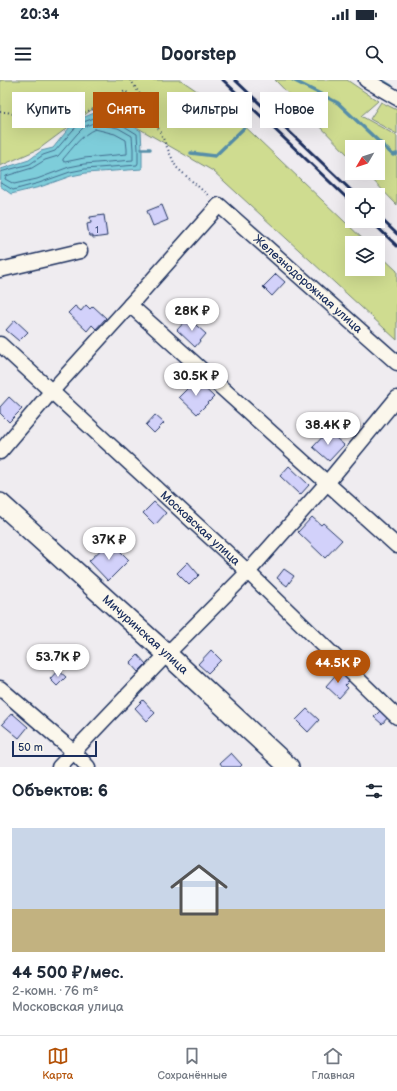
<!DOCTYPE html>
<html lang="ru">
<meta charset="utf-8">
<style>
body{margin:0;font-family:"Balsamiq Sans",sans-serif;background:#f2f2f3;color:#1f2937;height:100vh;display:flex;flex-direction:column;font-size:15px;white-space:nowrap}
*{box-sizing:border-box;margin:0}
p{font-size:13px;color:#747a83}
.icon{flex:none;width:22px;height:22px;fill:none;stroke:currentColor;stroke-width:2;stroke-linecap:round;stroke-linejoin:round}
.map{position:relative;height:687px;overflow:hidden}
.drawer{display:flex;flex-direction:column;background:#fff;flex:1}
.drawer>*{flex:none}
.top-card{position:absolute;left:12px;top:12px;width:373px;height:36px;display:flex;gap:8px}
.needle{width:26px;rotate:231deg}
.controls{position:absolute;left:345px;top:60px;display:grid;gap:8px}
.controls a{display:grid;place-items:center;width:40px;height:40px;border-radius:0px;background:#fff;box-shadow:0 4px 16px #0002;font-size:20px}
.scale{position:absolute;left:12px;bottom:10px;width:85px;box-sizing:border-box;padding-left:4px;border:2px solid #1b2f5e;border-top:0;font-size:11px;line-height:14px;white-space:nowrap;color:#1b2f5e;-webkit-text-stroke:3px #fbf7ec;paint-order:stroke}
.price{position:absolute;translate:-50% -34px;padding:0 9px;border-radius:14px;background:#fff;color:#222;font-size:13px;line-height:26px;filter:drop-shadow(0 1px 2px #0008)}
.price::after{content:'';position:absolute;left:50%;top:24px;width:12px;height:9px;margin-left:-6px;background:inherit;clip-path:polygon(0 0,100% 0,50% 100%)}
.price.active{background:#b45309;color:#fff}
ul{padding:0;list-style:none}
li{display:grid;align-content:center;gap:8px;height:212px;padding:0 12px}
li span{display:grid;place-items:center;height:124px;border-radius:0px;color:#555}
li>.icon{margin-inline-start:auto}
span .icon{width:72px;height:72px;fill:#fffc;stroke-width:1}
li b{font-size:17px}
h2{display:flex;justify-content:space-between;align-items:center;height:48px;padding:0 12px;font-size:17px}
.chip{padding:0 14px;border-radius:0px;background:#fff;box-shadow:0 4px 16px #0002;font-size:14px;line-height:36px}
.chip.active{background:#b45309;color:#fff}
.status{display:flex;justify-content:space-between;align-items:center;height:28px;padding:0 20px;background:#fff;direction:ltr}
.status svg{height:11px;fill:currentColor}
header{display:flex;justify-content:space-between;align-items:center;height:52px;padding:0 12px;background:#fff;font-size:18px;font-weight:600}
.tab-bar{display:flex;justify-content:space-around;align-items:center;height:56px;border-top:1px solid #e0e1e3;background:#fff;font-size:11px;color:#747a83}
.tab-bar a{display:grid;justify-items:center;gap:2px}
.tab-bar .active{color:#b45309}
.map>svg:first-child{display:block}
.green{fill:#cfdc90;stroke:#758677}
.water{fill:#7ecdda;stroke:#568ea8}
.lines{fill:none;stroke-linecap:round;stroke-linejoin:round}
.shore{stroke:#436e90;stroke-width:1}
.stream{stroke:#568ea8;stroke-width:3.5}
.building{fill:#d2d1fa;stroke:#1b2f5e}
.street-casing{stroke:#1b2f5e;stroke-width:17}
.secondary-casing{stroke:#1b2f5e;stroke-width:22}
.path{stroke:#1b2f5e;stroke-width:2;stroke-dasharray:1 3;stroke-linecap:butt}
.street{stroke:#fbf7ec;stroke-width:14}
.secondary{stroke:#fbf7ec;stroke-width:19}
.rail{stroke:#1b2f5e;stroke-width:3}
.labels{text-anchor:middle;dominant-baseline:central;stroke-width:3.5;stroke-linejoin:round;paint-order:stroke}
.number-label{font-size:10px;fill:#495885}
.street-label{font-size:12px;fill:#1b2f5e;stroke:#fbf7ec}
</style>
<div class="status"><b>20:34</b><svg viewBox="0 0 49 12"><path d="M0 12V9h3v3zM5 12V6h3v6zM10 12V3h3v9zM15 12V0h3v12zM26 1h20v11H26zM47 4h2v5h-2z"/></svg></div>
<header><svg class="icon" aria-label="menu" viewBox="0 0 24 24"><path d="M4 6h16M4 12h16M4 18h16"/></svg>Doorstep<svg class="icon" aria-label="search" viewBox="0 0 24 24"><circle cx="10" cy="10" r="6"/><path d="M15 15l6 6"/></svg></header>
<div class="map">
<svg width="397" height="687" viewBox="0 0 397 687">
<rect width="100%" height="100%" fill="#efecf0"/>
<filter id="ink" filterUnits="userSpaceOnUse"><feTurbulence type="fractalNoise" baseFrequency=".025" numOctaves="2"/><feDisplacementMap in="SourceGraphic" scale="8" xChannelSelector="R" yChannelSelector="G"/><feConvolveMatrix kernelMatrix="1 2 1 2 8 2 1 2 1" color-interpolation-filters="sRGB"/></filter>
<g filter="url(#ink)">
<!-- green -->
<path class="green" d="M0,0h181l54,37 132,126h-15v26h26v-16l19,18v69l-184,-169 -115,-66 -59,44 -39,17z
M275,0h72l31,21 -17,15 36,20v69l-31,-32h12v-26h-26v12z
M381,22l16,8v24l-27,-15z"/>
<!-- water -->
<path class="water" d="M94,33l27,6 20,12 1,18v20l-56,4 -15,3 -31,11 -29,7 -11,-8 1,-17 28,-9 12,-9 12,-3 17,-21 10,-8z"/>
<g class="lines">
<!-- shore -->
<path class="shore" d="M94,43l24,5 14,8 1,13v11l-49,4 -15,3 -32,12 -23,5 -9,-5 1,-3 26,-8 13,-8 13,-4 19,-22 7,-7z
M95,49l20,5 11,6 1,9v5l-43,4 -19,4 -2,-1v-2c10,-11 18,-24 32,-30z
M0,92l30,-8 13,-9 12,-4 18,-21 8,-7 13,-5 25,5 18,11 1,15v14l-1,2 -52,4 -15,3 -31,11 -26,7 -10,-6 -3,-1"/>
<!-- stream -->
<path class="stream" d="M293,0l45,23 55,52 4,-1
M381,0l10,6
M142,69h8
M191,73l24,3 30,-29"/>
</g>
<!-- building -->
<path class="building" d="M162,125l6,15 -15,6 -6,-15z
M104,135l3,21 -14,2v-2h-4l-2,-12 4,-1 -1,-6z
M276,194l9,8 -13,14 -9,-9z
M86,225l4,4 3,-3 13,12 -10,11 -4,-4 -5,6 -19,-18 7,-7 6,5z
M188,238l18,16 -11,13 -18,-17z
M15,240l13,12 -9,9 -13,-11z
M196,300l18,17 -17,17 -18,-17z
M9,317l13,12 -13,13 -9,-9v-6z
M155,335l9,8 -10,10 -8,-8z
M328,351l16,14 -15,16 -16,-14z
M289,386l20,19 -9,10 -20,-19z
M154,422l12,11 -11,12 -12,-12z
M312,437l9,8 2,-2 19,17 -17,18 -27,-26z
M110,461l19,19 -21,21 -19,-20z
M188,482l11,13 -10,10 -12,-12z
M284,489l10,7 -7,10 -10,-8z
M211,570l10,10 -13,13 -10,-9z
M317,574l8,8 -10,10 -8,-8z
M138,575l8,9 -8,8 -8,-9z
M58,590l8,7 -9,9 -7,-7z
M339,591l11,9 -5,5 3,3 -9,10 -13,-12z
M143,620l12,13 -8,8 -12,-13z
M307,629l12,11 -11,12 -12,-12z
M382,629l7,7 -7,8 -8,-7z
M12,633l16,14 -9,11 -17,-14z
M231,673l11,12 -2,2h-17l-3,-4z"/>
<g class="lines">
<!-- street casing -->
<g class="street-casing">
<g id="street">
<path d="M366,0l31,18"/>
<path d="M0,190l80,-19"/>
<path d="M130,225l267,241"/>
<path id="s1" d="M0,264l248,228 149,145"/>
<path id="s2" d="M0,372l51,-60 79,-87 89,-100 178,158"/>
<path d="M0,608l74,64 14,15"/>
<path d="M59,687l108,-113 81,-82 79,-89 70,-85"/>
</g>
</g>
<!-- secondary casing -->
<g class="secondary-casing">
<g id="secondary">
<path id="s3" d="M0,423l167,151 122,113"/>
</g>
</g>
<!-- path -->
<path class="path" d="M130,0l2,2 18,28 26,57 34,30
M0,32h7l37,12 54,-16 27,-17 25,19"/>
<!-- street -->
<use href="#street" class="street"/>
<!-- secondary -->
<use href="#secondary" class="secondary"/>
<!-- rail -->
<path class="rail" d="M223,0l129,123
M235,0l121,115
M378,136l19,18
M371,141l26,25"/>
</g>
</g>
<g class="labels">
<!-- number labels -->
<g class="number-label">
<text x="97" y="150">1</text>
</g>
<!-- street labels -->
<g class="street-label">
<text stroke="none"><textPath href="#s2" startOffset="449">Железнодорожная улица</textPath></text>
<text stroke="none"><textPath href="#s1" startOffset="272">Московская улица</textPath></text>
<text stroke="none"><textPath href="#s3" startOffset="196">Мичуринская улица</textPath></text>
</g>
</g>
</svg>
<div class="controls">
<a><svg class="needle" viewBox="-14 -14 28 28"><path d="M0-13l5 13h-10z" fill="#e53935"/><path d="M0 13l5-13h-10z" fill="#747a83"/></svg></a>
<a><svg class="icon" aria-label="locate" viewBox="0 0 24 24"><circle cx="12" cy="12" r="6"/><path d="M12 2v4M12 18v4M2 12h4M18 12h4"/></svg></a>
<a><svg class="icon" aria-label="layers" viewBox="0 0 24 24"><path d="M12 4l9 5-9 5-9-5zM3 14l9 5 9-5"/></svg></a>
</div>
<div class="scale">50 m</div>
<b class="price" style="left:192px;top:252px">28K ₽</b>
<b class="price" style="left:196px;top:317px">30.5K ₽</b>
<b class="price" style="left:328px;top:366px">38.4K ₽</b>
<b class="price" style="left:109px;top:481px">37K ₽</b>
<b class="price" style="left:58px;top:598px">53.7K ₽</b>
<b class="price active" style="left:338px;top:604px">44.5K ₽</b>
<div class="top-card">
<a class="chip">Купить</a>
<a class="chip active">Снять</a>
<a class="chip">Фильтры</a>
<a class="chip">Новое</a>
</div>
</div>
<section class="drawer">
<h2>Объектов: 6<svg class="icon" aria-label="filters" viewBox="0 0 24 24"><path d="M4 7h16M4 17h16"/><circle cx="9" cy="7" r="2"/><circle cx="15" cy="17" r="2"/></svg></h2>
<ul>
<li><span style="background:linear-gradient(#c9d6e8 65%,#c2b280 0)"><svg class="icon" aria-label="home" viewBox="0 0 24 24"><path d="M3 11l9-7 9 7M6 9v11h12V9"/></svg></span><div><b>44 500 ₽/мес.</b><p>2-комн. · 76 m²</p><p>Московская улица</p></div></li>
</ul>
</section>
<nav class="tab-bar">
<a class="active"><svg class="icon" aria-label="map" viewBox="0 0 24 24"><path d="M3 6l6-2 6 2 6-2v14l-6 2-6-2-6 2zM9 4v14M15 6v14"/></svg>Карта</a>
<a><svg class="icon" aria-label="saved" viewBox="0 0 24 24"><path d="M7 4h10v16l-5-4-5 4z"/></svg>Сохранённые</a>
<a><svg class="icon" aria-label="home" viewBox="0 0 24 24"><path d="M3 11l9-7 9 7M6 9v11h12V9"/></svg>Главная</a>
</nav>
